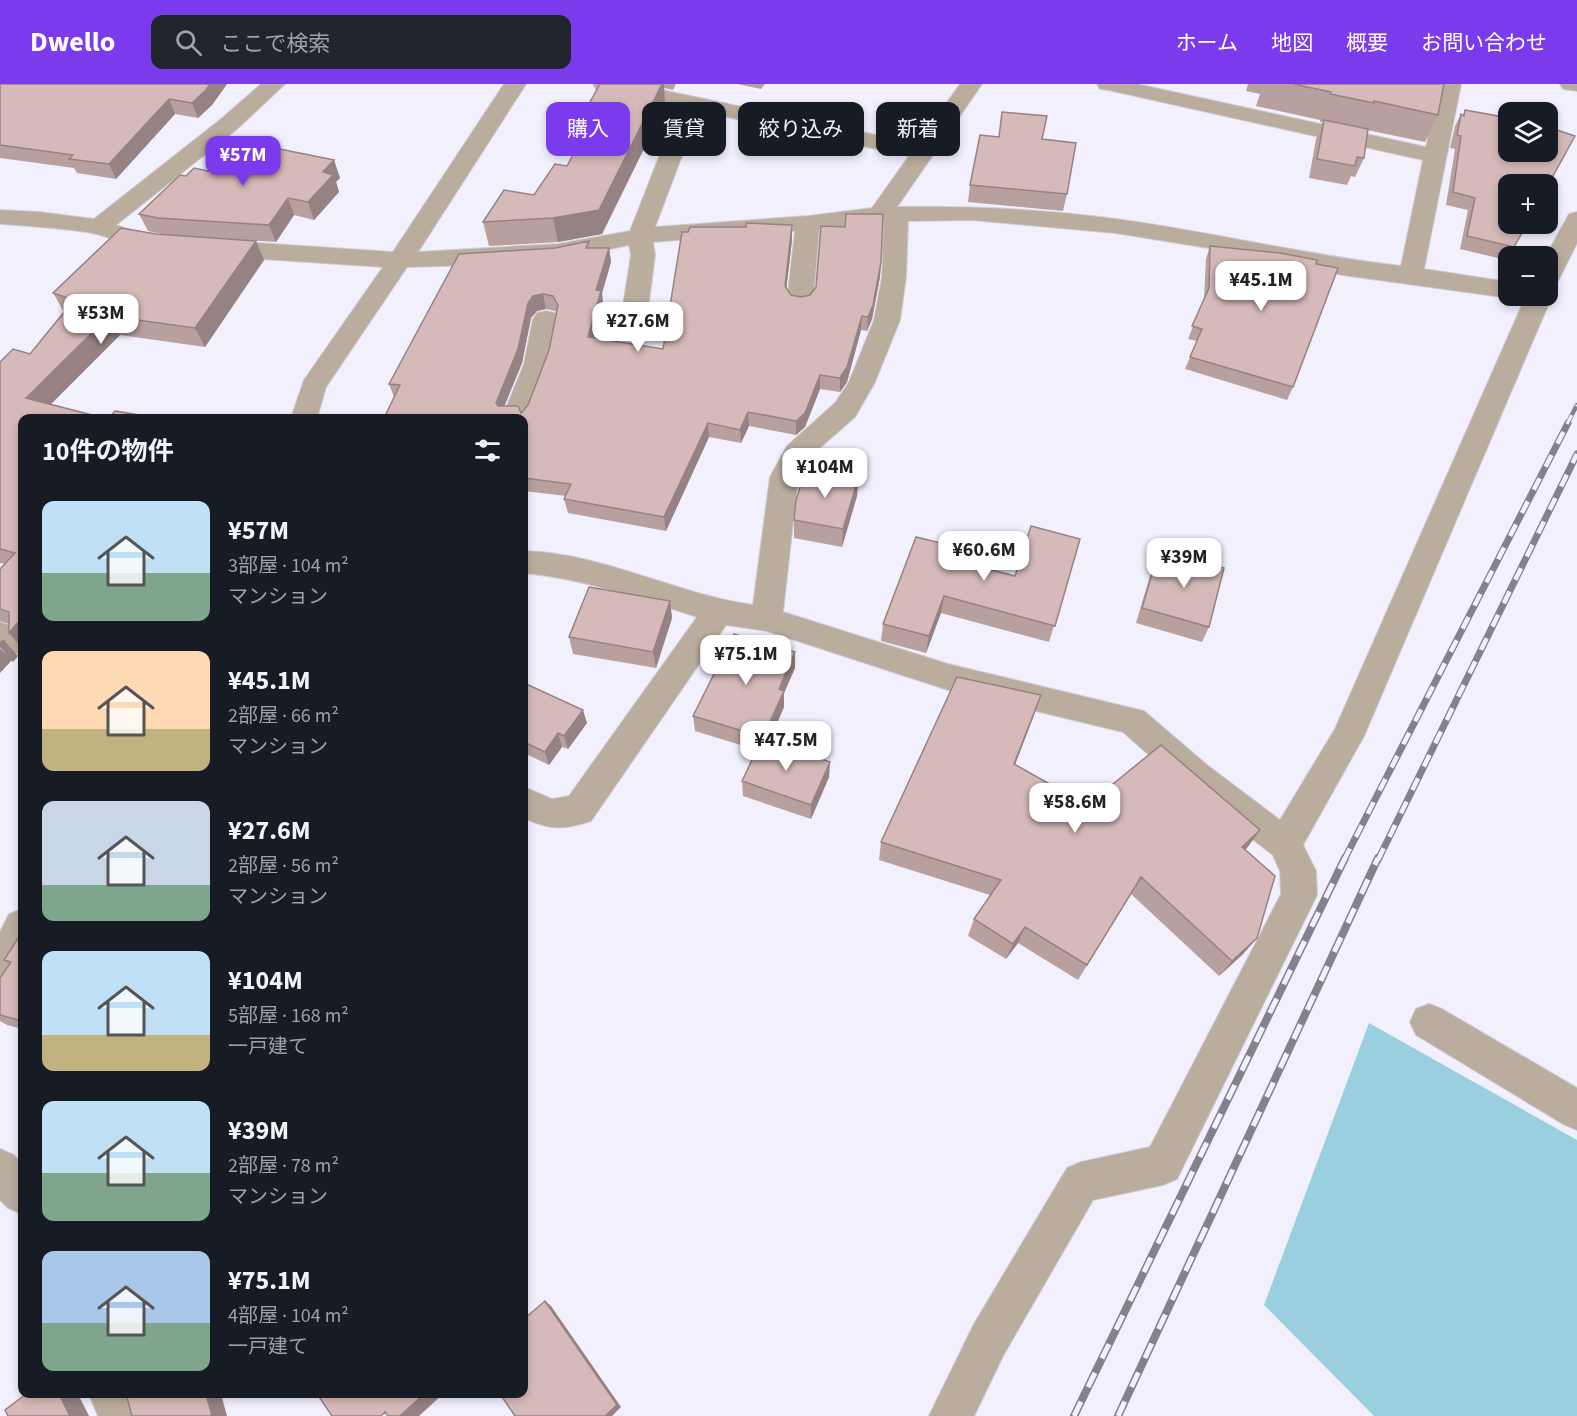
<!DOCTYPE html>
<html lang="ja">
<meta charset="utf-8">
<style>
body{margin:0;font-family:"Source Sans 3","Noto Sans JP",sans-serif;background:#20242c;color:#f1f3f6;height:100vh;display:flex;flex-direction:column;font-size:22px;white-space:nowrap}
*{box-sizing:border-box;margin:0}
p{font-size:20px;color:#9ea1a6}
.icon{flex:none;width:33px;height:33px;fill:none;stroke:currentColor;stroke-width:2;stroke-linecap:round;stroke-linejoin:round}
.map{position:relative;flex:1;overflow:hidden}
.drawer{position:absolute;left:18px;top:330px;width:510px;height:984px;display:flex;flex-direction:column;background:#171b24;border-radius:12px;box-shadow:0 3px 9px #0003}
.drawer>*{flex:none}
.hud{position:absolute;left:546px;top:18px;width:570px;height:54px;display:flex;gap:12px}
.tools{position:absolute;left:1498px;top:18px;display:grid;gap:12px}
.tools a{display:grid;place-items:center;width:60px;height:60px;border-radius:12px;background:#171b24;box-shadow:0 3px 9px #0003;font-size:30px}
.price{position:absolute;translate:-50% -51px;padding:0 14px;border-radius:12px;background:#fff;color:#222;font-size:20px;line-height:39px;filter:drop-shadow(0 2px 3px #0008)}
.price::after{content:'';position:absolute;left:50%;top:36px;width:18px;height:14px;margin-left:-9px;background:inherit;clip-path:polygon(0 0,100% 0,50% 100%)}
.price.current{background:#7c3aed;color:#fff}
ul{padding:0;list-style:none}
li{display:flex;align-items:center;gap:18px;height:150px;padding:0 24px}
li span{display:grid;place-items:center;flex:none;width:168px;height:120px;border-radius:12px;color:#555}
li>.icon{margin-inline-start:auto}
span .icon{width:72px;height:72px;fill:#fffc;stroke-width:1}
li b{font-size:26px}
h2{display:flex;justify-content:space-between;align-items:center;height:72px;padding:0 24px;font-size:26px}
.chip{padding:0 21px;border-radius:12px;background:#171b24;box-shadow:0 3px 9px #0003;font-size:21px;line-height:54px}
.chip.current{background:#7c3aed;color:#fff}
header{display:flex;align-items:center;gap:36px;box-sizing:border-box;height:84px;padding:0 30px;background:#7c3aed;color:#fff}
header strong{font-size:28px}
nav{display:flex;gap:33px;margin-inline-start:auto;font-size:21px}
.search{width:420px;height:54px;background:#20242c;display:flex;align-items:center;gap:15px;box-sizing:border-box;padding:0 21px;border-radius:12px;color:#9ea1a6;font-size:22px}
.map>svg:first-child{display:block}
.water{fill:#9acfe0}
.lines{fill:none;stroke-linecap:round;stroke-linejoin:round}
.minor-casing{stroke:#d0cdda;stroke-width:2}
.minor{fill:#baad9d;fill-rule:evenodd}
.rail-far2-casing{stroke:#83818c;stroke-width:4.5}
.rail-far1-casing{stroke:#83818c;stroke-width:7}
.rail-casing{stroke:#83818c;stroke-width:8}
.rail-far2{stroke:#f3f0fe;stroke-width:3;stroke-dasharray:10;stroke-linecap:butt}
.rail-far1{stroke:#f3f0fe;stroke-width:4.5;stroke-dasharray:13;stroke-linecap:butt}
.rail{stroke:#f3f0fe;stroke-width:5;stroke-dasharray:16;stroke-linecap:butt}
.wall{fill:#b8a09f;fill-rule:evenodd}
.shaded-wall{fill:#968282}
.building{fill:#d6bab9;stroke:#968282;stroke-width:1.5;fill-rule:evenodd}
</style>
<header>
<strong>Dwello</strong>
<div class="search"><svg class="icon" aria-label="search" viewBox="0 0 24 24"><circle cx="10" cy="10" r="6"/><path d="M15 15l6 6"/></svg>ここで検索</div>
<nav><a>ホーム</a><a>地図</a><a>概要</a><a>お問い合わせ</a></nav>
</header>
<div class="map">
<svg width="1577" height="1332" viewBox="0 0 1577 1332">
<rect width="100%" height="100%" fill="#f3f0fe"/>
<!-- water -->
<path class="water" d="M1369,939l208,117v276h-203l-110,-111z"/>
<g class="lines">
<!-- minor casing -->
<g class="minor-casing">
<path id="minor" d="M261,0h24l-48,45 -121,96 17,6 36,7 3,5 -3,5c-27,7 -52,-10 -77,-15 -30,-5 -61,-7 -92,-9v-14l39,2 55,7 127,-100z
M504,0h22l-108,168 140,-8 72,-13 49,-125 -83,-17 -3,-5h41l284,60 42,-60h22l-85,123c73,-1 146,2 219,12 96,13 189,36 285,47l22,-106 -315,-70 -8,-1 -3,-5h40l289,63 13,-63h22l-37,185 85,13v14h9l-9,2 -167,-23 -115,-24 -112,-18 -144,-13 -63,1 -2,56 -6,43 -25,62 -20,35 -48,42 -9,18 -15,135 165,52 196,47 63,54 73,55 55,-91 191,-433h22v-5l4,5 -188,440 -61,109 13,26 1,24 -140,284 -14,6 -70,15 -89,154 -30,62h-45l45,-92 93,-156 14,-6 69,-15 131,-253 -1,-23 -7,-16 -90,-70 -60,-53 -175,-42 -181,-59 -41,-6 -135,196c-27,9 -42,9 -67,-3v-31l28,12 17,-3 128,-179c-57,-19 -113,-38 -173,-44v-22c79,2 151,43 229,54l17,-128 17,-31 48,-43 14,-21 25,-62 8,-43 2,-56 -65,8 -6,72 -4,6 -9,2 -9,-2 -4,-6 8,-70 -142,11 2,13 -9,70 -4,6 -9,2 -9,-2 -4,-6 11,-70 -2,-10 -71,15 -43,4 -108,3 -81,120 -9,31h-26l13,-38 79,-113 -168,-11 -9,-3 -3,-5 3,-5 9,-3 178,12zM699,27l210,45 -37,52 -64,8 -153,11z
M1560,0h17v7l-14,-2z
M1577,128v31l-20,40 -9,2v-29h-2l23,-42z
M546,227l9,2 4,6 -9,45 -21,54 -5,7v-7h-22l22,-54 9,-45 4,-6z
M0,538l22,8v25l-22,-8z
M22,825v54l-9,19 -13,5v-55l9,-18z
M1429,920l13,5 135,79v42l-14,-6 -147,-89 -6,-13 6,-13z
M0,1065l14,6 8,9v50l-14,-6 -8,-8z
M89,1310h45l9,22h-45z"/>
</g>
<!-- minor -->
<use href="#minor" class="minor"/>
<!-- rail-far2 casing -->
<g class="rail-far2-casing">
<path id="rail-far2" d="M1567,340l10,-19"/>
</g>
<!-- rail-far1 casing -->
<g class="rail-far1-casing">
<path id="rail-far1" d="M1344,776l224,-437
M1378,776l199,-406"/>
</g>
<!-- rail casing -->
<g class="rail-casing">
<path id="rail" d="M1074,1332l271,-558
M1118,1332l260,-558"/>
</g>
<!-- rail-far2 -->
<use href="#rail-far2" class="rail-far2"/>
<!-- rail-far1 -->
<use href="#rail-far1" class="rail-far1"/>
<!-- rail -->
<use href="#rail" class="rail"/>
</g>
<!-- wall -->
<path class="wall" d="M0,0h227l-15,21 -14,13 -23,-4 -59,65 -39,-6 -3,-5 -74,-10z
M600,0h76l-3,6 -9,-2 1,18 -63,128 -44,8 -69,4 -6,-24 51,-27 33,-29 24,-46 -2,-16z
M737,0h28l-4,5z
M1248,0h196l-6,31 -13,27 -58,-12 -3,28 -9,19 -4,-1 -4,9 -38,-7 7,-39 7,-17h-3v-2l-64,-14 4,-12 -14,-3z
M1465,26l62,114 -21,36 -46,-11 8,-39 -22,-5 9,-56 -5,-1 5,-22 6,-12 2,1z
M1002,28l40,27 25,55 -4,17 -95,-9 2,-17 29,-48z
M334,76l6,18 -4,4 3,10 -25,28 -20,-5 -18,27 -88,-6 68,5 8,19 -59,87 -85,-12 -69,69 -29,14v230l-13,-24 -9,-3v-52l5,-5 -5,-1v-201l30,-8 34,-42 -11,-19 103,-59 10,1 -18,-4 -9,-17 47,-38 22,-5 18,-10z
M792,141v15l-6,48 5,7 10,2 9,-2 71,-33 -1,15 -8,42 -5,12 -6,-1 -14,52 -7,10 -20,-3 -15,38 -9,8 -47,-9 -8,17 -32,-6 -43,94 -98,-18 -4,-14 2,-3 -42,-5v-73l-130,-21 -5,-13 166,-136 34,-7 2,7h18l2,14 -9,31 1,12 -9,33 69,11 25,-117 58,-5zM546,225l9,2 2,2 -8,37 -21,55 -7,8 -17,-7 18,-43 9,-45 6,-7z
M1210,162l83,141 -6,13 -102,-31 12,-28 -9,-2 16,-41 2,-39z
M858,395l-1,17 -15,51 -48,-9v-18z
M1080,455l-31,103 -108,-29 -15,40 -45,-12 2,-17 74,-77 -2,13 60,16z
M1169,468l40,75 -7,15 -66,-19 13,-44 6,-15 9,3z
M670,517l2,17 -16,50 -83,-14 -4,-17z
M795,584l-11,25v14l-15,35 61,20 -1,15 -18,42 -68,-23 -1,-15 15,-31 -62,-19 -2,-15z
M524,599l63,40 -19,26 -6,-2 -13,18 -25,-12z
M1041,611l-7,20 -19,50 72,40 173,25 -15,20 12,88 -14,16 -24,22 -88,-82 -53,86 -60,-37 -12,16 -38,-23 6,-17 16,-24 -111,-35 2,-18z
M22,848v97l-15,-4 -7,-4v-43l9,-14 -5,-4z"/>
<!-- shaded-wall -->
<path class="shaded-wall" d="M210,0h17l-15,21 -14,13 -6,-15z
M662,0h2l1,22 -63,128 -44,8 -5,-24z
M169,15l6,15 -59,65 -7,-15z
M334,76l6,18 -4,4 3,10 -25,28 -6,-18 15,-30z
M288,114l6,17 -18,27 -7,-17z
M792,141v15l-7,61v-15z
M256,157l8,19 -59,87 -10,-19z
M609,164l2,14 -9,31 1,12 -13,46 -2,-14 8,-47z
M881,178l-1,15 -8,42 -5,12 1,-14z
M543,210l3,15 -9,2 -6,7 -9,45 -22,54 -4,-14 32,-100 5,-7z
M109,232l11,19 -81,81 -13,-18z
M862,232l-1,14 -14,52 -7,10v-14z
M820,291v14l-15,38 -9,8v-14z
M748,328l1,14 -8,17 -1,-13z
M708,339l1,14 -43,94 -2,-14z
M858,395l-1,17 -15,51 1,-18z
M944,512l-3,17 -15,40 3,-17z
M670,517l2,17 -16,50 -3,-16z
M22,534v30l-13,-15z
M3,555l15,17 -5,6 -13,-15v-5z
M0,564l12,12 -12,13z
M795,568v16l-11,25v14l-20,46 -1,-16 16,-48z
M1041,611l-7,20 -26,68 6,-19z
M583,626l4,13 -19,26 -4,-13z
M558,649l4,14 -13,18 -4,-13z
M830,678l-1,15 -18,42v-14z
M1260,746l-13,18 -18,17 13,-18z
M1025,843l-7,16 -12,16 7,-15z
M1257,854l-14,16 -24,22 13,-15z
M545,1217l6,5 70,101 -9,9h-7z
M59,1310h19l11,22h-19z
M206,1310h15l6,22h-15z
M424,1310h19l-24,22h-19z"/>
<!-- building -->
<path class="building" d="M0,0h210l-4,6 -14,13 -23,-4 -60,65 -40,-5 4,-4 -73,-10z
M600,0h62l-63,126 -46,8 -70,4 21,-32 30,5 21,-31 12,2 32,-60 -10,-2z
M1293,0h151l-6,31 -64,-14v2l-44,-9 1,-2z
M1465,26l44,8v34h39v-25l27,9 -27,49 -39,-1v40h18l-13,23 -47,-11 8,-38 -22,-6 8,-56 -4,-1 4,-21 3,2z
M1002,28l45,4 -5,23 34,4 -9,51 -97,-9 10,-50 19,2z
M1324,36l44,9 -4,29 -7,-1 -2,9 -38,-7z
M245,58l89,18 -11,12 10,3 -25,27 -20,-4 -19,27 -111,-7 -19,-4 41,-39 6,1 8,-8 14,3 11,-11 7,1z
M846,130h37l-2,48 -8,43 -5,12 -6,-1 -15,51 -7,11 -20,-3 -15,38 -9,8 -48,-9 -8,18 -32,-7 -44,94 -100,-18 7,-15 -47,-6v-60h-140l16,-33 -11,-1 70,-130 96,-6 34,-7 -3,7h23l-13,42 5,1 -13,46 75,12 19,-117h6l2,-5h56v-4l46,2 -7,61 6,9 10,2 9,-2 6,-8 5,-61 24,1zM543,210l10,2 5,9 -9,45 -21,55 -7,8 -3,-7h-20l-2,-3 22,-54 10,-46 5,-7z
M121,144l35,6 100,7 -61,87 -86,-12 -83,82 78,20h-82v200l-13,15v-21l-9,-3v-40l15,-16 -15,-4v-187l13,-13 17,5 44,-54 -21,-7z
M1210,162l70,7 37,7 -1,4 22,4 -45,119 -103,-30 12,-28 -10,-3 17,-38z
M115,327l43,7h-49z
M806,385l52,10 -15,50 -49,-9 2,-20z
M1031,442l49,13 -25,87 -111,-30 -15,40 -46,-12 33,-87 41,10 -4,13 62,16z
M1169,468l55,16 -15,59 -67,-19 13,-44 10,3z
M589,503l81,14 -17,51 -84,-15z
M734,550l61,18 -16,37 5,2 -21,46 -70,-21z
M957,593l84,18 -27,69 73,41 74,-60 99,85 -18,17 33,29 -18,62 -25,23 -91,-84 -54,88 -62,-38 -12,17 -39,-25 27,-39 -120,-38z
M524,599l59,27 -19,26 -6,-3 -13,19 -21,-10z
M762,655l68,23 -19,43 -69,-24z
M22,848v89l-22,-6v-37l11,-16 -7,-2z
M545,1217l72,104 -12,11h-90l-15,-22h24v-75z
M26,1310h33l11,22h-62l-3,-6z
M126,1310h80l6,22h-80z
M317,1310h107l-24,22h-12l-3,-4 -4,4h-49z"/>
</svg>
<div class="tools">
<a><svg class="icon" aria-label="layers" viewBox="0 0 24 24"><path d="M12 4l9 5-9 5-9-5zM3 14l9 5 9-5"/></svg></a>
<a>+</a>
<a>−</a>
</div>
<b class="price current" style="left:243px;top:103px">¥57M</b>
<b class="price" style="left:1261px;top:228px">¥45.1M</b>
<b class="price" style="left:101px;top:261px">¥53M</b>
<b class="price" style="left:638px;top:269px">¥27.6M</b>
<b class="price" style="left:825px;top:415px">¥104M</b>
<b class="price" style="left:984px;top:498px">¥60.6M</b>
<b class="price" style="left:1184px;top:505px">¥39M</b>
<b class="price" style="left:746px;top:602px">¥75.1M</b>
<b class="price" style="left:786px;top:688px">¥47.5M</b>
<b class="price" style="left:1075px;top:750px">¥58.6M</b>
<div class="hud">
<a class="chip current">購入</a>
<a class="chip">賃貸</a>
<a class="chip">絞り込み</a>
<a class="chip">新着</a>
</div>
<section class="drawer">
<h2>10件の物件<svg class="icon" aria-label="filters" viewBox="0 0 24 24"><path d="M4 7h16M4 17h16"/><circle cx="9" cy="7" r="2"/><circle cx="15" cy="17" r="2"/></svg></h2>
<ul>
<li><span style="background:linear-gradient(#bfe0f5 60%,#7fa58c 0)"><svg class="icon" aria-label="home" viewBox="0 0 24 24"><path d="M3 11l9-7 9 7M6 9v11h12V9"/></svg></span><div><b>¥57M</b><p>3部屋 · 104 m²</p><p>マンション</p></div></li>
<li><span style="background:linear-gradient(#ffd9b3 65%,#c2b280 0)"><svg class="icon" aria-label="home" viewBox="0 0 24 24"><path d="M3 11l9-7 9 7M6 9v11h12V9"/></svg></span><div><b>¥45.1M</b><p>2部屋 · 66 m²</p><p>マンション</p></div></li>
<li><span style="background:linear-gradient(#c9d6e8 70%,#7fa58c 0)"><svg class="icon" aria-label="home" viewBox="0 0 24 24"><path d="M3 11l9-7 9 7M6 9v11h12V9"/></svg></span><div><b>¥27.6M</b><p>2部屋 · 56 m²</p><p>マンション</p></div></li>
<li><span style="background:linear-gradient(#bfe0f5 70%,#c2b280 0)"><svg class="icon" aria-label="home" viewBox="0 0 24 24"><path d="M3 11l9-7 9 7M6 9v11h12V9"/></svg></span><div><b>¥104M</b><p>5部屋 · 168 m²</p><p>一戸建て</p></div></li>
<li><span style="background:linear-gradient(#bfe0f5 60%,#7fa58c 0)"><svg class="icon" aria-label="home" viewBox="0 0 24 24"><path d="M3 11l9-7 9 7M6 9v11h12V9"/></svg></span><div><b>¥39M</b><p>2部屋 · 78 m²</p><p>マンション</p></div></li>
<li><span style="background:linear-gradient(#a9c7e8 60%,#7fa58c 0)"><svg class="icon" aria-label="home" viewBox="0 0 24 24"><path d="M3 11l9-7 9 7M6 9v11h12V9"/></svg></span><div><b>¥75.1M</b><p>4部屋 · 104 m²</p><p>一戸建て</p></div></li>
</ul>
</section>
</div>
